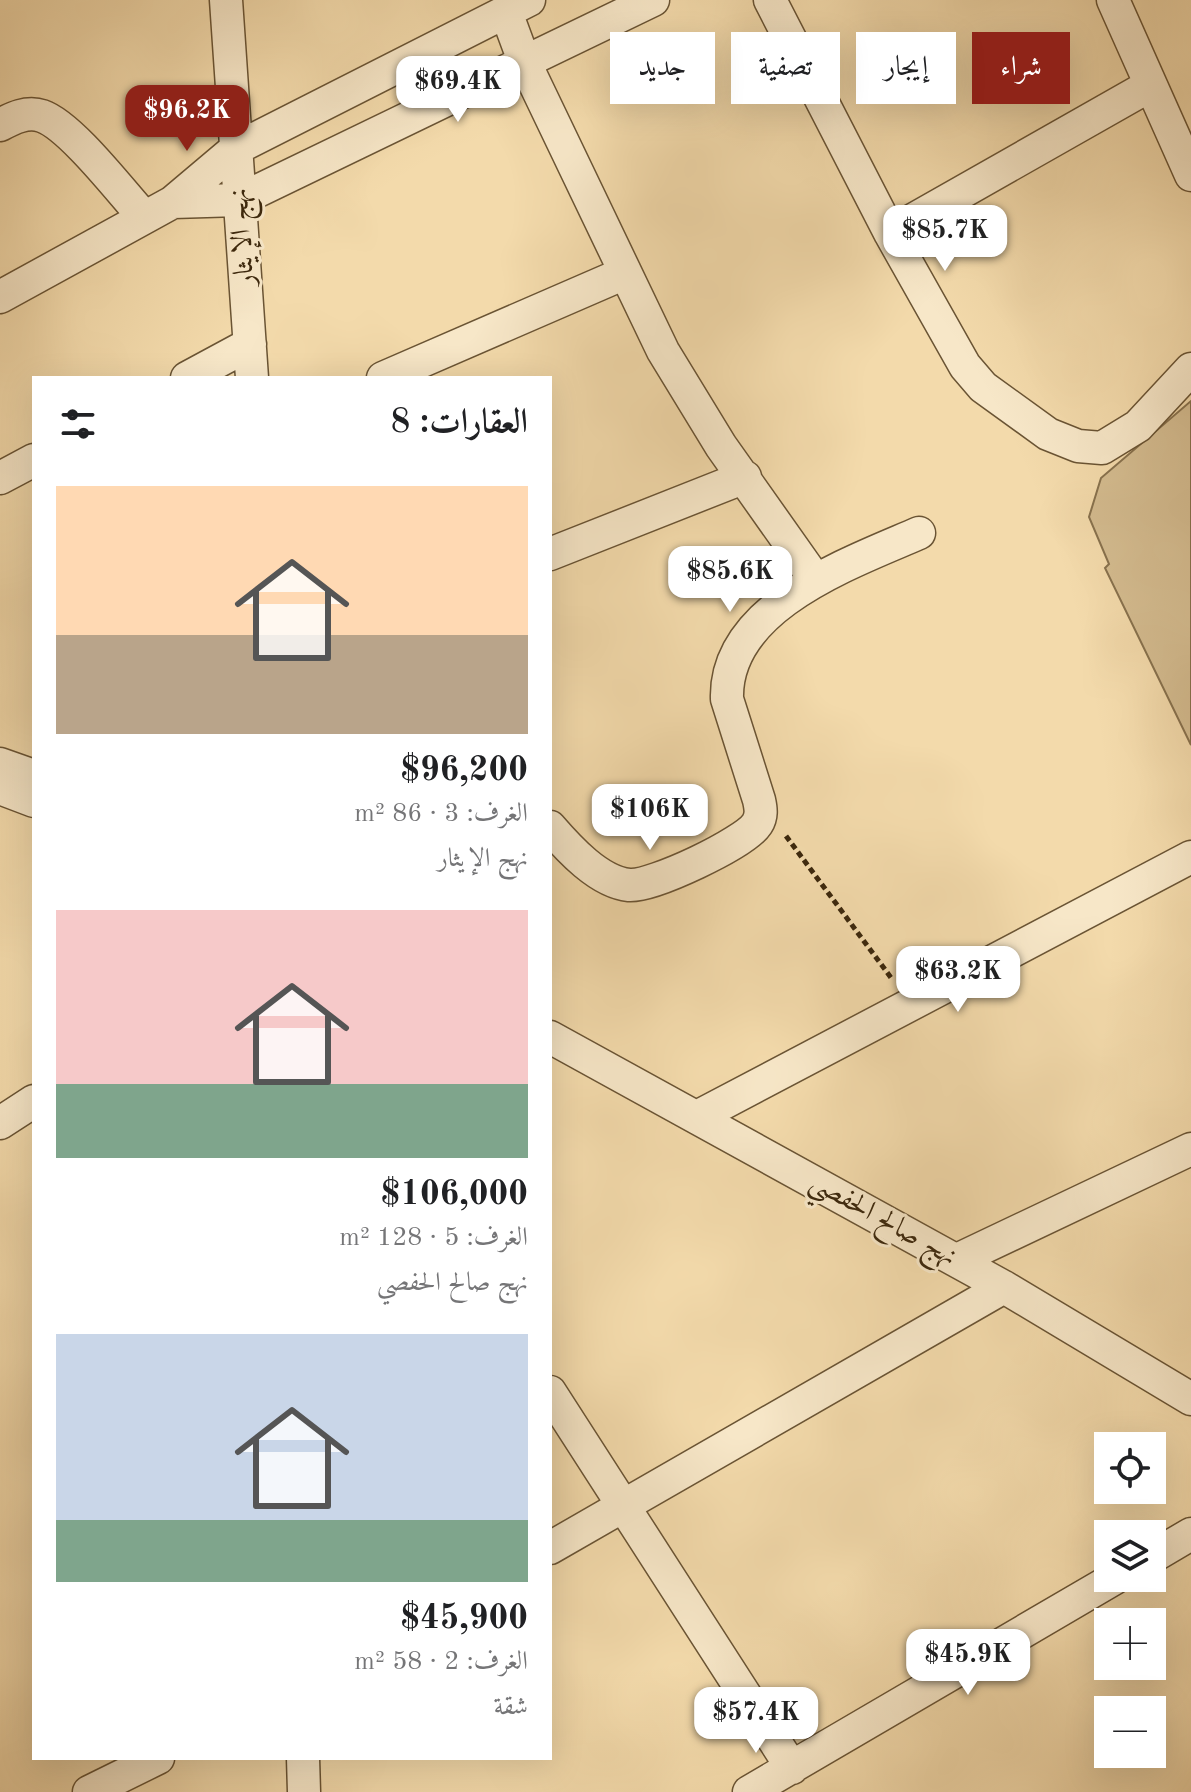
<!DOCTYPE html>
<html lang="ar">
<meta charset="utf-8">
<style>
body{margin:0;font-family:"Old Standard TT",Amiri,serif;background:#f6f6f6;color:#202124;direction:rtl;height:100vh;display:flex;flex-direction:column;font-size:30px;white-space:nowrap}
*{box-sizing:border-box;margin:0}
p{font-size:26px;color:#757577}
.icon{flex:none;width:44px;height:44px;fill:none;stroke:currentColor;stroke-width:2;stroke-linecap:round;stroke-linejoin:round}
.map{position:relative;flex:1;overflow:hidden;direction:ltr}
.drawer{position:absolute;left:32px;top:376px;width:520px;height:1384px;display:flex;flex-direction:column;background:#fff;border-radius:0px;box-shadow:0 8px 32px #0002;direction:rtl}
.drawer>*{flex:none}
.top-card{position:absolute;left:576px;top:32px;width:494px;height:72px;direction:rtl;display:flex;gap:16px}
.controls{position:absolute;left:1094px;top:1432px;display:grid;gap:16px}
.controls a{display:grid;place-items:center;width:72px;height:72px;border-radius:0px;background:#fff;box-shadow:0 8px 32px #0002;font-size:40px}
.price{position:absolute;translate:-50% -68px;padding:0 18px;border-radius:16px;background:#fff;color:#222;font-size:26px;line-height:52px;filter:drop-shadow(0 2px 4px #0008)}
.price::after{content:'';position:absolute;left:50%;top:48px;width:24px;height:18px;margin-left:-12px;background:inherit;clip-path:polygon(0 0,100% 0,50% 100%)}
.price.on{background:#8f2418;color:#fff}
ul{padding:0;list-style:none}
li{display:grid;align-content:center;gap:16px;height:424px;padding:0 24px}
li span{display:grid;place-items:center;height:248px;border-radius:0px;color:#555}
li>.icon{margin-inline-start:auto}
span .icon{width:144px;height:144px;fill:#fffc;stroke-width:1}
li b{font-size:34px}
h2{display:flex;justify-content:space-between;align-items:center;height:96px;padding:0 24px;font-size:34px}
.chip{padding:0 28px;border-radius:0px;background:#fff;box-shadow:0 8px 32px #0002;font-size:28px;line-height:72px}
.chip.on{background:#8f2418;color:#fff}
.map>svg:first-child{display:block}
.green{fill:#d4bc90;stroke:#88724e;stroke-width:2}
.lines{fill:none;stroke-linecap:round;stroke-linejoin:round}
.minor-casing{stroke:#6a5434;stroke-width:35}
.path{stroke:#3c280d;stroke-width:5;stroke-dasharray:6 4;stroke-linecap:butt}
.minor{stroke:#f7e7c8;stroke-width:32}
.labels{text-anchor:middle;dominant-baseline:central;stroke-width:6;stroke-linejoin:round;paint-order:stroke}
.street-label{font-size:28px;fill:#3c280d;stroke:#f7e7c8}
</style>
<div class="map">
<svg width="1191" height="1792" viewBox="0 0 1191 1792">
<rect width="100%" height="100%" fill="#f3daab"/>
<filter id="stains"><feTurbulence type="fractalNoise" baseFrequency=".0025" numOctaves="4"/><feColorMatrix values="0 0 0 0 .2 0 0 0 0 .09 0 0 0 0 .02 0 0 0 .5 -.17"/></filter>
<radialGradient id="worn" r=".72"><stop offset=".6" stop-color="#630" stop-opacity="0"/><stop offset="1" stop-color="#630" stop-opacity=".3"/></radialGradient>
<!-- green -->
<path class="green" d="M1191,401v344l-86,-177 4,-4 -20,-47 12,-39z"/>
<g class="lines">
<!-- minor casing -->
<g class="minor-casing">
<path id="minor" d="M226,0l26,378
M770,0l120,233 75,133 18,21 65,47 30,12 24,2 36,-22 53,-57
M1113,0l78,175
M506,12l18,49 139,290 58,95 94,133
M0,125c13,-7 27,-14 42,-9 29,10 80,77 102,101
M173,202l66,-2 414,-200
M890,233l259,-147
M0,297l173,-95 64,-54 292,-148
M187,378l63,-34
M383,378l242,-105
M0,478l34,-18
M550,554l195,-77
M0,764l34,12
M0,788l34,13
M550,827c19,22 49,55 79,58 23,2 116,-42 128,-61 5,-8 4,-15 2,-24l-32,-101c-3,-92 123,-136 192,-166
M550,1037l454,250 187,112
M697,1117l494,-260
M0,1123l34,-22
M957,1260l234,-111
M550,1392l242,376
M550,1548l454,-261
M1152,1557l39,-23
M303,1758l1,34
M89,1792l69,-34
M749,1792l366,-214"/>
</g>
<!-- path -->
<path class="path" d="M786,836l106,143"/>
<!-- minor -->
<use href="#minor" class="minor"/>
</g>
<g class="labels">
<!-- street labels -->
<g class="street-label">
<text transform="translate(243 237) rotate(-94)">نهج الإيثار</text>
<text transform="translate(883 1220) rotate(29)">نهج صالح الحفصي</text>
</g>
</g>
<rect width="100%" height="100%" filter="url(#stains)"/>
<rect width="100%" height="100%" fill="url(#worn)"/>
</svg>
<div class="controls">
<a><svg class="icon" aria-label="locate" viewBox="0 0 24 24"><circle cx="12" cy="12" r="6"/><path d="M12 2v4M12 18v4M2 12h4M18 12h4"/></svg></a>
<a><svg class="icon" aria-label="layers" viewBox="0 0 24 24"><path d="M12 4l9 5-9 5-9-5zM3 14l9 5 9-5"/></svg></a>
<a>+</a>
<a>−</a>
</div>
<b class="price" style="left:458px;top:124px">$69.4K</b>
<b class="price on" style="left:187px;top:153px">$96.2K</b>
<b class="price" style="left:945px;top:273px">$85.7K</b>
<b class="price" style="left:730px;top:614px">$85.6K</b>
<b class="price" style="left:650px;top:852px">$106K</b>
<b class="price" style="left:958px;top:1014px">$63.2K</b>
<b class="price" style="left:968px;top:1697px">$45.9K</b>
<b class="price" style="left:756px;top:1755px">$57.4K</b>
<div class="top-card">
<a class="chip on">شراء</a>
<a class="chip">إيجار</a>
<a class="chip">تصفية</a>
<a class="chip">جديد</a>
</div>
<section class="drawer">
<h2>العقارات: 8<svg class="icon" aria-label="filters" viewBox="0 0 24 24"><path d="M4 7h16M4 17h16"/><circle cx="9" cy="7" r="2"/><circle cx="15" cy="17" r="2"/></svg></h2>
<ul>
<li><span style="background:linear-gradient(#ffd9b3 60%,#b9a48a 0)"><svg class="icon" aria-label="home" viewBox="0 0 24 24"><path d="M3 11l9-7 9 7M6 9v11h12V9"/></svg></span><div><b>$96,200</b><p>الغرف: 3 · 86 m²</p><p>نهج الإيثار</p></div></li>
<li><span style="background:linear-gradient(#f6c9c9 70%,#7fa58c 0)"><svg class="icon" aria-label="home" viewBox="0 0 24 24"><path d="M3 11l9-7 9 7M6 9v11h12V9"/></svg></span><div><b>$106,000</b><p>الغرف: 5 · 128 m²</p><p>نهج صالح الحفصي</p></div></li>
<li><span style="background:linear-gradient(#c9d6e8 75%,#7fa58c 0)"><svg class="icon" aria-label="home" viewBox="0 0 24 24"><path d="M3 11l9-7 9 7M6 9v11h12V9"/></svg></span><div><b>$45,900</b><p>الغرف: 2 · 58 m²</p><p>شقة</p></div></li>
</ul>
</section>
</div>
